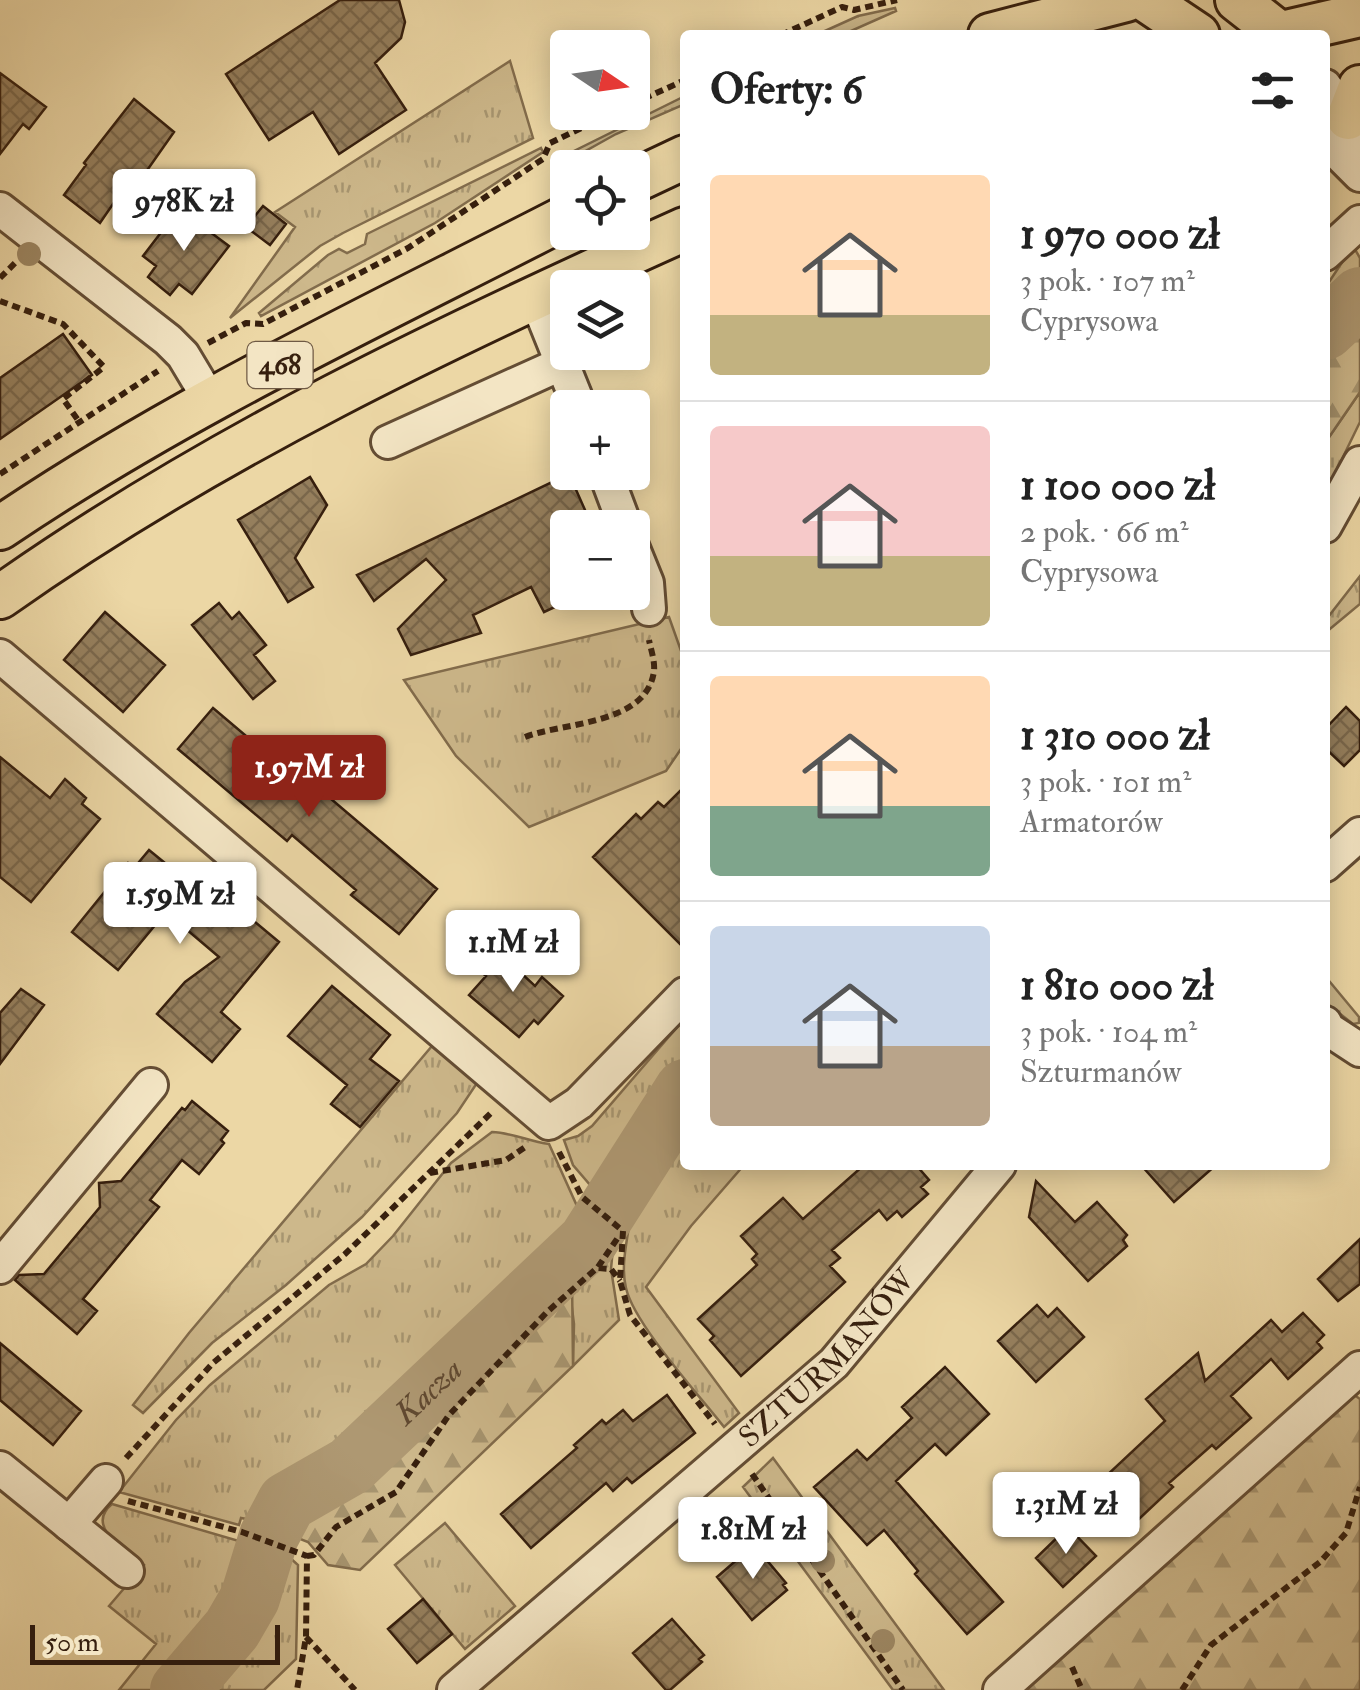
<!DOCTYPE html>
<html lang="pl">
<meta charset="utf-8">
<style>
body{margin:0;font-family:"IM FELL Double Pica",serif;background:#f6f6f6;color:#222;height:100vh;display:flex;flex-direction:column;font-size:38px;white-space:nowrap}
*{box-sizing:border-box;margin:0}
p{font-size:32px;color:#767676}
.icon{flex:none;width:55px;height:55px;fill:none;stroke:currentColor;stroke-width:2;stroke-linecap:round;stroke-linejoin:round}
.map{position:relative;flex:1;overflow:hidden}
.side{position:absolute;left:680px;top:30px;width:650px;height:1140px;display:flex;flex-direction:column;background:#fff;border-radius:10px;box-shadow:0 5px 25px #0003}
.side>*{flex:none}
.needle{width:65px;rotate:103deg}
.buttons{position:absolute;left:550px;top:30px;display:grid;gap:20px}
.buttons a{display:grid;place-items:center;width:100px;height:100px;border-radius:10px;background:#fff;box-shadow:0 5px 25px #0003;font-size:50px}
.scale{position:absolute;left:30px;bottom:25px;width:250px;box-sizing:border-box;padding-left:10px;border:5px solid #361f0e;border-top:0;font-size:28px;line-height:35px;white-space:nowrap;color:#361f0e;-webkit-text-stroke:8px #f3e5c4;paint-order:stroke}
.price{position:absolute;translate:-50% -85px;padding:0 22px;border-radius:10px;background:#fff;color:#222;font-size:32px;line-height:65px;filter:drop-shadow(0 2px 5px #0008)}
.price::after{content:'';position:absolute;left:50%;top:60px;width:30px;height:22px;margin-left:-15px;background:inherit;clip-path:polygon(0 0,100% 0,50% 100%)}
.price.active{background:#8f2418;color:#fff}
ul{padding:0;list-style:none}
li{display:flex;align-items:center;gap:30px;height:250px;padding:0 30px}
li+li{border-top:2px solid #e0e0e0}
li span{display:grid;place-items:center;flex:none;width:280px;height:200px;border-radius:10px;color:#555}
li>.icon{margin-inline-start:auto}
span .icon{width:120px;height:120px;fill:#fffc;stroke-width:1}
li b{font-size:42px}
h2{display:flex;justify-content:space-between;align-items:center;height:120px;padding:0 30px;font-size:42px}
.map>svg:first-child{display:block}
.grass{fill:url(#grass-tufts);stroke:#826c4c;stroke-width:2.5}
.forest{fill:url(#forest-firs);stroke:#826c4c;stroke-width:2.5}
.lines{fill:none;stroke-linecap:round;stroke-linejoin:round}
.river{stroke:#ae9872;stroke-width:60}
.building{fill:url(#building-cross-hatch);stroke:#361f0e;stroke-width:2.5}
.minor-casing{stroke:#644d34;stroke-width:38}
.major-casing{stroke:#361f0e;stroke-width:48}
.path{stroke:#361f0e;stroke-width:6;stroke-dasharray:8 5;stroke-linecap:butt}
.minor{stroke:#f3e5c4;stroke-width:32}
.major{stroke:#ecd7a5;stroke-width:42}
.tree{fill:#9d8763}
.labels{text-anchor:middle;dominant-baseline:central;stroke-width:9;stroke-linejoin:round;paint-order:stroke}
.shield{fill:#f3e5c4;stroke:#6f5a45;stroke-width:2.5}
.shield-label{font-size:28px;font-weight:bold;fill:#361f0e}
.street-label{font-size:30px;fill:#361f0e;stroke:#f3e5c4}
.water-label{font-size:32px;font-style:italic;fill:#604931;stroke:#f3e5c4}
</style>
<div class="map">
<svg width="1360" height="1690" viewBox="0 0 1360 1690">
<defs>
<pattern id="grass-tufts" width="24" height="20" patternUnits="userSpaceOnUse" patternTransform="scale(2.5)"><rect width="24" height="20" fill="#cdb88b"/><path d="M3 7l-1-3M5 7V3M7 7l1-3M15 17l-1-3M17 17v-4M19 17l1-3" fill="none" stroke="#a79570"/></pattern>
<pattern id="forest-firs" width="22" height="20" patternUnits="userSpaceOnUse" patternTransform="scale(2.5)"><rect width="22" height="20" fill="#cdb88b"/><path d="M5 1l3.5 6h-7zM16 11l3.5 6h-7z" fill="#a79570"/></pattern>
<pattern id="building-cross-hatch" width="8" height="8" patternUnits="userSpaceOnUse" patternTransform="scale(2.5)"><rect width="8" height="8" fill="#957f5d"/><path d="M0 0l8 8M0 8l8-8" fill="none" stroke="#7a674b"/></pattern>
</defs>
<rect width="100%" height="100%" fill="#ecd7a5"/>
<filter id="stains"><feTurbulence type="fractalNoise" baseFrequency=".002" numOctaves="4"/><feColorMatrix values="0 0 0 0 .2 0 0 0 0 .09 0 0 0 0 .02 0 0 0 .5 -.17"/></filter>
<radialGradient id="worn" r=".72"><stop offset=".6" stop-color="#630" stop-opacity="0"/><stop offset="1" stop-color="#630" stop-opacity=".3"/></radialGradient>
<!-- grass -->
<path class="grass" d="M895,8l1,3 -54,24h-26l42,-19z
M510,61l23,77 -190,95 -23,13 -90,72 65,-91 -20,-15z
M685,96v8l-69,30 -45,25 -3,-5z
M541,148l2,4 -108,71 -174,93 -2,-3 69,-58 11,-6 8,4 18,-9 2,-10z
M1360,392v30l-35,72v-51z
M1360,576v28l-35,29v-12z
M669,617l16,45v81l-19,28 -137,56 -73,-71 -52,-76z
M1325,976l34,41v6l-6,1 -28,-22z
M685,1018v56l-39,67 -43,59 -30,-35 -9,-25 14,-4 14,-10z
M432,1046l45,37 -20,30 -95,104 -76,68 -74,58 -69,70 -10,-8 56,-72z
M685,1100v65h59l-53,61 -45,61 93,126 -15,14c-25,-32 -90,-103 -98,-139 -5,-20 0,-42 3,-62l-14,-13z
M492,1132c21,1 36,9 57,12l28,62 15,8 -68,76 -180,166 -64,41 -13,26 -26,-5 -2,7 -120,-33 57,-72 34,-35 119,-100 37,-21 27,-28 58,-73z
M609,1235l5,3 -3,31 8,51 -46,46 1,-42 -7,-56 28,-15z
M773,1458l171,232h-51l-150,-203z
M112,1504l144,42 -14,47 -9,17 -64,80h-50l37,-46 -47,-38 35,-41c-18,-15 -60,-38 -32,-61z
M445,1523l70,83 -50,43 -70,-84z
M270,1552l18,4 10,9 -2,94 -32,31h-74l51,-62 15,-27z"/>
<!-- forest -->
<path class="forest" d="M1353,246l7,12v134l-35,51v-155z
M567,1268l5,9 1,89 -213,204 -32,-5 -20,-23 -28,-11 15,-23 49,-26 81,-71 71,-75z
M1350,1392l10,7v291h-339z"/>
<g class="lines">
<!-- river -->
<g class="river">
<path d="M1325,330l35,-33"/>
<path id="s1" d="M180,1690l52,-61 18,-31 19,-62 18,-34 63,-36 238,-225 97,-152"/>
</g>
</g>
<!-- building -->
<path class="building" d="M340,0h59l6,22 -4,16 -26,25 31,47 -67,44 -26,-42 -44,28 -43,-66z
M0,73l46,34 -17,22 -6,-5 -23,30z
M134,99l40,33 -52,74 -7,-5 -15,22 -36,-28 22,-30 -2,-2z
M263,206l23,18 -16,21 -24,-18z
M179,209l50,37 -37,48 -13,-10 -9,11 -22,-18 8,-11 -13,-10z
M63,334l29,41 -92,64v-61z
M569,474l24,54h-25v73l-24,11 -13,-25 -58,28 8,18 -70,22 -13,-26 48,-49 -20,-21 -52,42 -17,-26z
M310,477l17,28 -32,53 18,29 -25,15 -50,-82z
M219,603l13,16 7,-7 27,33 -12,10 21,26 -22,18 -61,-74z
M105,612l60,53 -42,47 -59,-52z
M1346,707l14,14v29l-16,16 -19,-18v-19z
M213,708l66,56 5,-5 153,130 -38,45 -48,-39 5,-5 -64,-55 -5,6 -109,-92z
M0,757l50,41 15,-19 21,19 -4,6 18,15 -69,83 -31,-25z
M685,786v163l-92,-92 43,-43 5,5 17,-17 6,5z
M149,850l22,18 -5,6 52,44 13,-16 48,40 -58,70 19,17 -28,33 -55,-48 28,-32 34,-25 -53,-45 -48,58 -46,-38 56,-69 6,5z
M495,949l40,37 7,-9 21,19 -25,28 -4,-4 -15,17 -50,-42 17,-19 -8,-7z
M332,986l58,49 -20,24 29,22 -39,46 -29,-23 16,-19 -59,-49z
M21,989l23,16 -44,59v-51z
M192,1101l36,30 -7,9 3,3 -25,31 -17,-14 -32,40 9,7 -76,92 14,12 -20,23 -62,-54 4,-5 25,-1 56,-67 -1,-24 22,-2 61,-73 3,2z
M864,1165h52l13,15 -8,7 7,7 -26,23 -5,-6 -10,9 -8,-10 -47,40 8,8 -10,8 15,16 -104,94 -31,-36 4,-4 -16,-17 59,-54 -5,-6 5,-5 -16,-18 42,-38 20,21z
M1141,1165h75l-42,37z
M1036,1181l39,41 22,-20 30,33 -4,5 4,6 -39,35 -59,-64z
M1360,1239v45l-22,17 -20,-22z
M1037,1305l11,12 9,-9 27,29 -48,45 -38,-41z
M1303,1313l21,22 -7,7 5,6 -34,31 -17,-20 -40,37 20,22 -35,31 -4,-4 -43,38 4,4 -34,32 -17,-18 -13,13 -20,-22 76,-71 -19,-22 52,-46 7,28 66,-61 11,12z
M0,1343l81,68 -28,34 -53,-45z
M945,1367l44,47 -43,41 -11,-11 -39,37 107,121 -36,32 -52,-60 3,-3 -34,-41 -17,15 -53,-58 43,-37 10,10 45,-42 -10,-11z
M667,1395l28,38 -63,50 -5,-5 -14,13 -7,-8 -75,65 -30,-34 76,-66 -3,-3 28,-25 4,4 17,-14 10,11z
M1068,1527l28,29 -33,31 -27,-29z
M754,1545l32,38 -3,2 4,5 -35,30 -35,-43z
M423,1599l29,35 -35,29 -29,-34z
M672,1619l32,36 -5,4 3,3 -32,28h-4l-33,-37z"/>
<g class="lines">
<!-- minor casing -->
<g class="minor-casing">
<g id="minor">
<path d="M1325,86l23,32 12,27"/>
<path d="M1325,140l35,35"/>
<path d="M0,209l168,131 15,15 27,45"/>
<path d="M1325,254l35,-32"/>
<path d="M535,296l45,112"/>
<path d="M388,442l175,-79"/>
<path d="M605,472l21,56"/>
<path d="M1325,526l35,-63"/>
<path d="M632,546l15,37 2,26"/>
<path d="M0,656l549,467 30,-20 106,-109"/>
<path d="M1325,865l35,-31"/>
<path d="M1325,1023l3,6 32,21"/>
<path d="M0,1267l151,-182"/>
<path d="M0,1468l127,103"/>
<path d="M69,1524l37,-43"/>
<path id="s2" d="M454,1690l380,-327 165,-198"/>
<path d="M1000,1690l360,-322"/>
</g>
</g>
<!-- major casing -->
<g class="major-casing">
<path id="major" d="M1146,0l52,35
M1237,0l42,33
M990,35l136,-35
M1273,35l87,-20
M1348,118l12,-31
M632,182l53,-25
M0,528c178,-121 376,-213 568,-312
M0,597c212,-150 449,-262 685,-368"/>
</g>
<!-- path -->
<path class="path" d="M781,35l61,-28 12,3 43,-10
M632,104l53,-24
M0,278l16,-16
M0,301l63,23 41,43 -41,32 15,21
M208,343l38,-20 17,1 145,-76 135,-89 7,-16 65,-31
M0,474l158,-103
M525,737c39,-15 122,-12 129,-66 1,-10 -3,-21 -5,-31
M559,1152l23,45 41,34
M430,1173l76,-13 21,-14
M623,1231l-3,50 10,34 85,109
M598,1267l21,-31
M126,1458l87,-95 132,-109 146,-141
M752,1474l151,216
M128,1501l114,31 65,24 -1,81 -9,53
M307,1556l7,-1 22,-28 60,-35 53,-77 98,-103 50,-44 14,1 9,12
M306,1637l49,53
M1072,1667l10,23
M1182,1690l29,-45 109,-83 26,-29 14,-46"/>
<!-- minor -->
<use href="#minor" class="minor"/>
<!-- major -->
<use href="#major" class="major"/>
</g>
<!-- trees -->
<g class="tree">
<circle cx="29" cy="254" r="12"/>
<circle cx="823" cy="1561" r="12"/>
<circle cx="883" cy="1641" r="12"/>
</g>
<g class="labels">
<!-- shield labels -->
<rect class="shield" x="247.5" y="342" width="65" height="46" rx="8"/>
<g class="shield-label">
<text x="280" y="365">468</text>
</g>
<!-- street labels -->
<g class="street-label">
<text stroke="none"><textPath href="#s2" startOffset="500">SZTURMANÓW</textPath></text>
</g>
<!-- water labels -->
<g class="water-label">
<text stroke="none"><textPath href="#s1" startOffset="400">Kacza</textPath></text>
</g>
</g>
<rect width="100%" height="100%" filter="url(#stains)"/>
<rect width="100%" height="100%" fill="url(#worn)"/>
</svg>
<div class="buttons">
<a><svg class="needle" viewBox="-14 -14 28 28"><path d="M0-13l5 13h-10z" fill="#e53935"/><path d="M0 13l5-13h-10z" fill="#767676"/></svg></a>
<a><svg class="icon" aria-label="locate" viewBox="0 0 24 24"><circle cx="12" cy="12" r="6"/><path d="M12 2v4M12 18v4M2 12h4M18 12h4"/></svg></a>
<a><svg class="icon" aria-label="layers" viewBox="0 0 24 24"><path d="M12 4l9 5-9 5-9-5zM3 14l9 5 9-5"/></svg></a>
<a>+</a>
<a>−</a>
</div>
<div class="scale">50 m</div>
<b class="price" style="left:184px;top:254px">978K zł</b>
<b class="price active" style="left:309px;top:820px">1.97M zł</b>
<b class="price" style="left:180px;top:947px">1.59M zł</b>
<b class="price" style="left:513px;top:995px">1.1M zł</b>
<b class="price" style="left:1066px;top:1557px">1.31M zł</b>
<b class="price" style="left:753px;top:1582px">1.81M zł</b>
<section class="side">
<h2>Oferty: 6<svg class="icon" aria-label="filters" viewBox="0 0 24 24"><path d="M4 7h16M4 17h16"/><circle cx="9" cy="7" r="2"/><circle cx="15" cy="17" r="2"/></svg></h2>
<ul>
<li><span style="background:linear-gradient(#ffd9b3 70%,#c2b280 0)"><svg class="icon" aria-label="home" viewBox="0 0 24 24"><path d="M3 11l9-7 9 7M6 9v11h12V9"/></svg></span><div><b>1 970 000 zł</b><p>3 pok. · 107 m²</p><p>Cyprysowa</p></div></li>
<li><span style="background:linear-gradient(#f6c9c9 65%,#c2b280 0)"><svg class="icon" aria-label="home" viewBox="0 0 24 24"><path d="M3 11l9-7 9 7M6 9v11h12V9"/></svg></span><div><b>1 100 000 zł</b><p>2 pok. · 66 m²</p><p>Cyprysowa</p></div></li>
<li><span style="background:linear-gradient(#ffd9b3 65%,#7fa58c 0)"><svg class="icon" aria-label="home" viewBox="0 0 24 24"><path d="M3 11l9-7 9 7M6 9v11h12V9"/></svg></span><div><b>1 310 000 zł</b><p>3 pok. · 101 m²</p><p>Armatorów</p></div></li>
<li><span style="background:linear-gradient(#c9d6e8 60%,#b9a48a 0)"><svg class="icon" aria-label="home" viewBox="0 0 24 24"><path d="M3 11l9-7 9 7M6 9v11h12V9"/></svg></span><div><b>1 810 000 zł</b><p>3 pok. · 104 m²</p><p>Szturmanów</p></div></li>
</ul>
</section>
</div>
